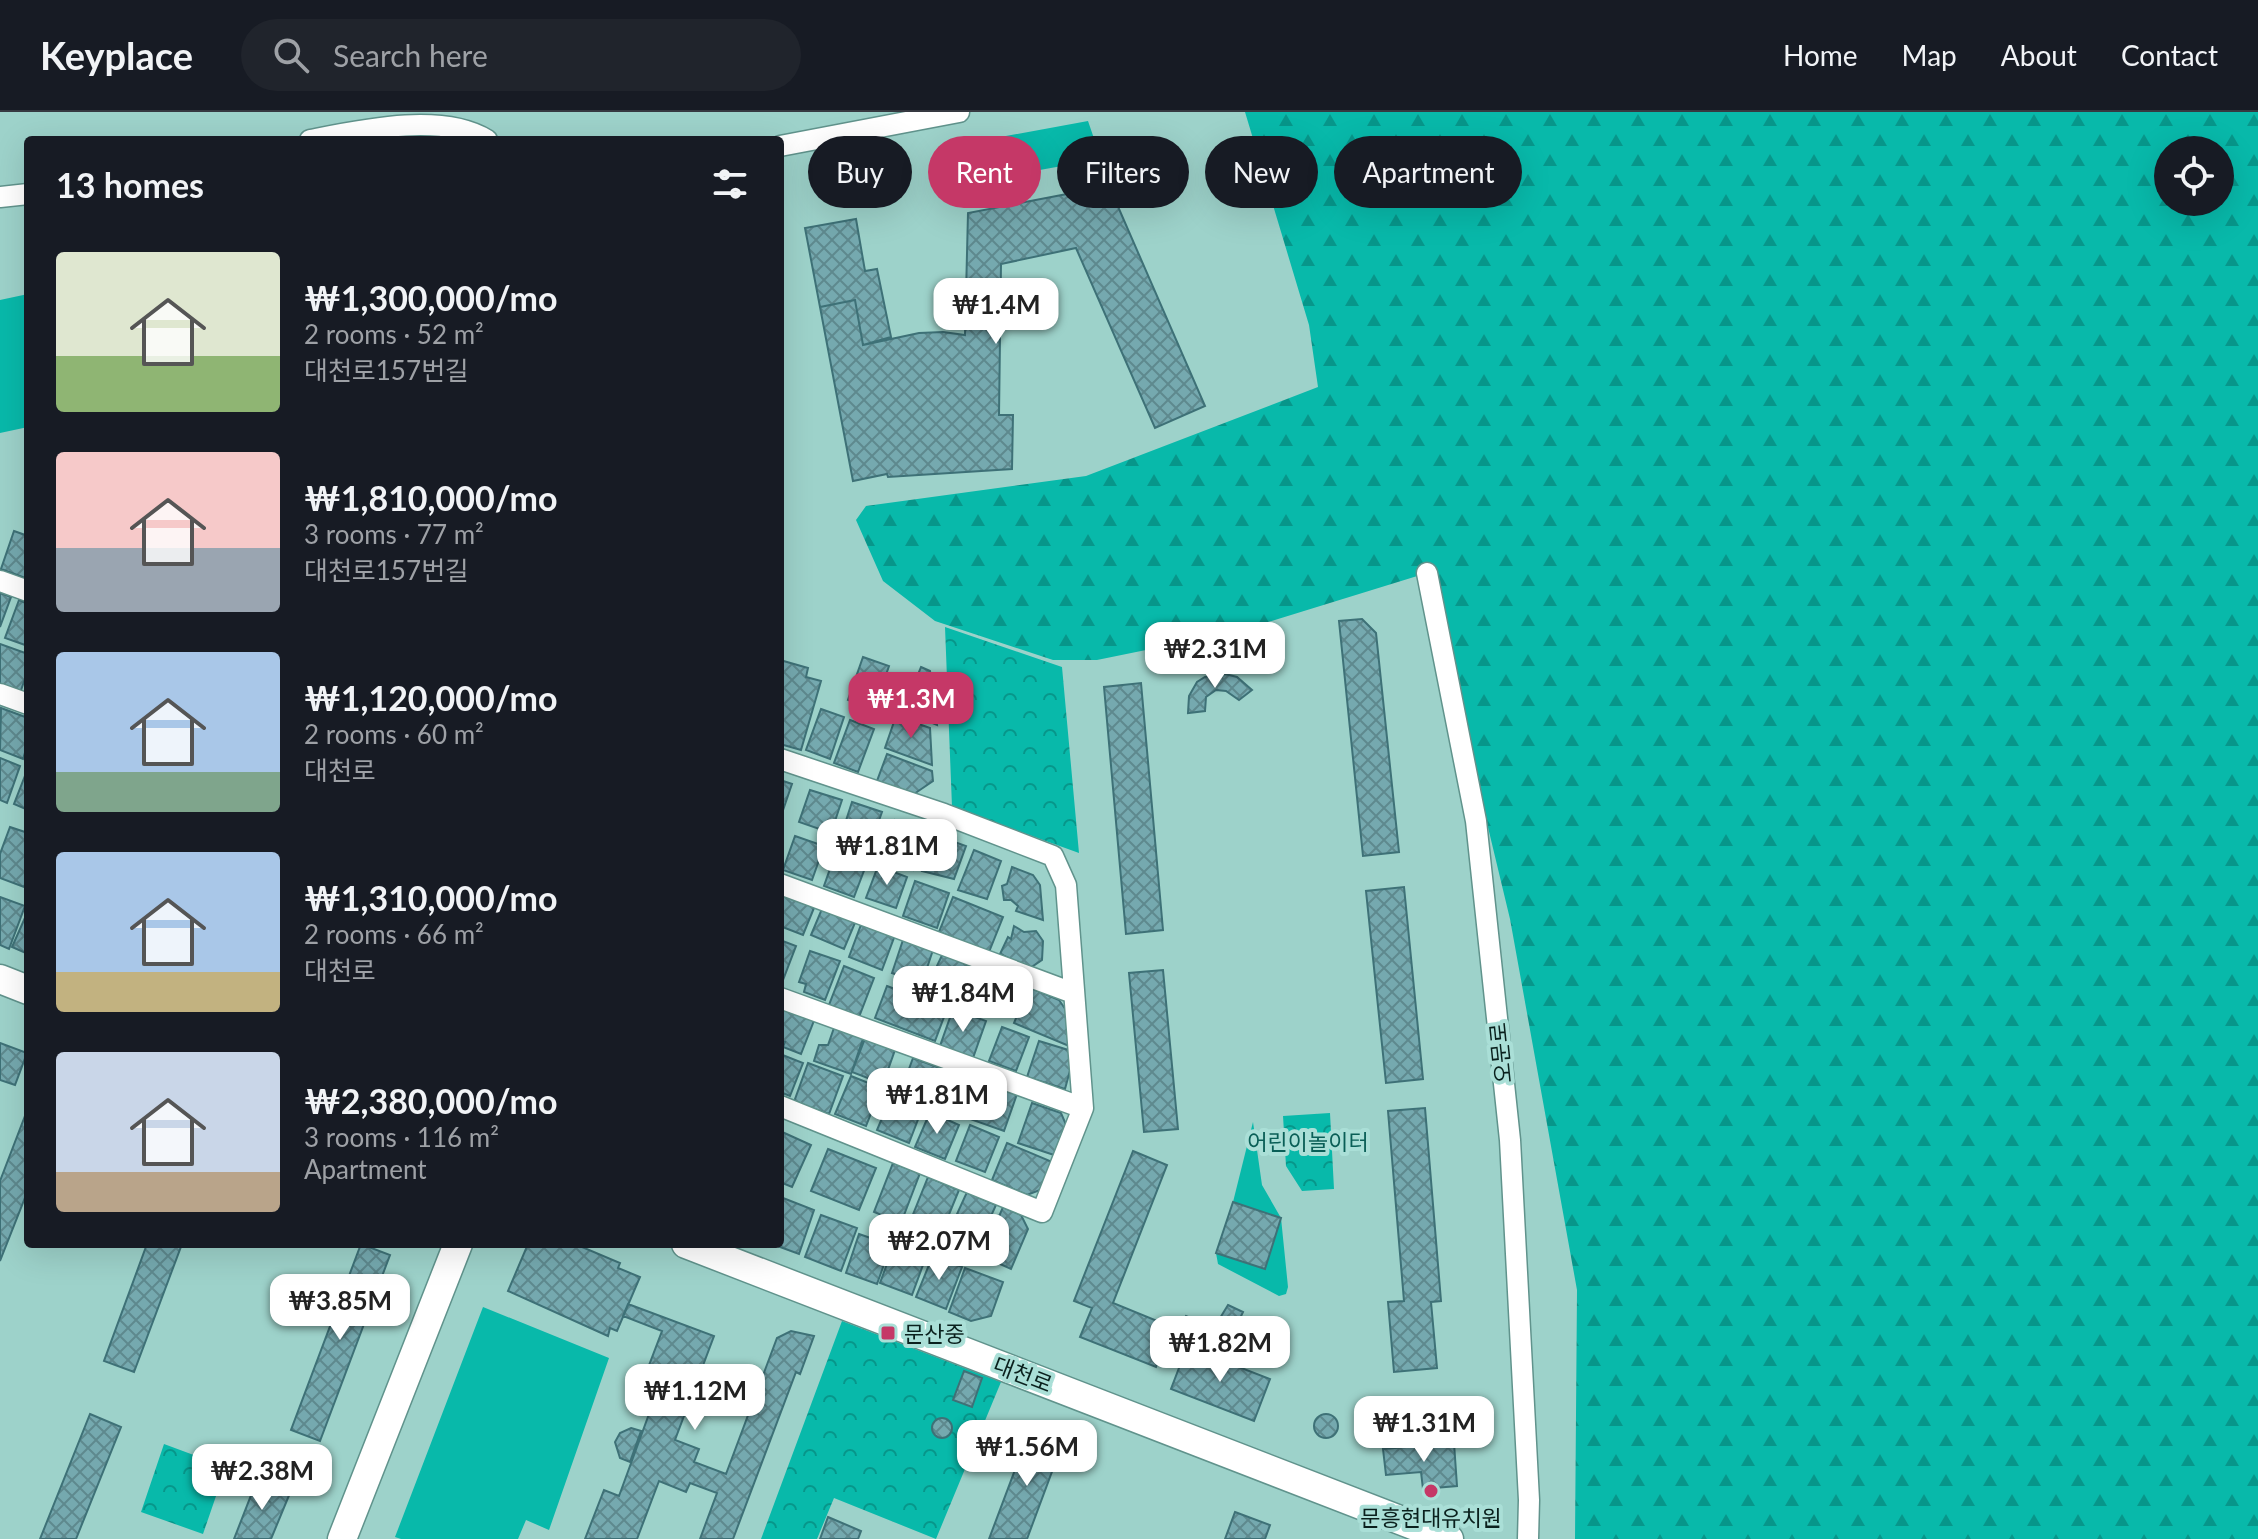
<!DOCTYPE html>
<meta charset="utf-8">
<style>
body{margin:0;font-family:Lato,"Noto Sans KR",sans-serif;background:#20242c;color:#f1f3f6;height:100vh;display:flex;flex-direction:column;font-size:30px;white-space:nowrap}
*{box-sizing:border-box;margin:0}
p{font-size:26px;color:#9ea1a6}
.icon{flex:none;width:44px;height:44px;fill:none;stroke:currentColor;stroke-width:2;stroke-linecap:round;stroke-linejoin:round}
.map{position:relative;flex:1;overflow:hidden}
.sheet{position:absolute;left:24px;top:24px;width:760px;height:1112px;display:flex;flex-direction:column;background:#171b24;border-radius:8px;box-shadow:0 8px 32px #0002}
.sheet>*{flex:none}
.top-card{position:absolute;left:808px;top:24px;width:760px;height:72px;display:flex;gap:16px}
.fabs{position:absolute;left:2154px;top:24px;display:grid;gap:16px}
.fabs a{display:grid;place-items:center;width:80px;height:80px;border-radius:50%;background:#171b24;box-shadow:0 8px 32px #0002;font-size:40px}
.price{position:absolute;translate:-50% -68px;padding:0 18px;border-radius:16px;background:#fff;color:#222;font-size:26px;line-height:52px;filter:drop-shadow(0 2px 4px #0008)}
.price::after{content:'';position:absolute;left:50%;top:48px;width:24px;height:18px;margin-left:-12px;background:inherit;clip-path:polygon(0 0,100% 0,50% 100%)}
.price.current{background:#c53867;color:#fff}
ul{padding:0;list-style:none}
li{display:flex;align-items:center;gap:24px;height:200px;padding:0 32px}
li span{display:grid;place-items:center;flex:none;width:224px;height:160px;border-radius:8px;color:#555}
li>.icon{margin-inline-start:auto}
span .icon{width:96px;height:96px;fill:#fffc;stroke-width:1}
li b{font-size:34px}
h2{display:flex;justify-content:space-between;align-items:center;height:96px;padding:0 32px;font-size:34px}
.pill{padding:0 28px;border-radius:36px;background:#171b24;box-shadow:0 8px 32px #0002;font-size:28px;line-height:72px}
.pill.current{background:#c53867;color:#fff}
header{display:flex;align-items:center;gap:48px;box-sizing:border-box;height:112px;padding:0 40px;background:#171b24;border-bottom:2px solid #363941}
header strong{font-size:38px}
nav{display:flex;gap:44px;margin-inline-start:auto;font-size:28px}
.search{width:560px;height:72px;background:#20242c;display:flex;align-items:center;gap:20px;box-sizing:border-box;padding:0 28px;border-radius:44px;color:#9ea1a6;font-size:30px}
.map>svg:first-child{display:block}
.grass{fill:#08b9aa}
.forest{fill:url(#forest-firs);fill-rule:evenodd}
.park{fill:url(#park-crowns)}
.building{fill:url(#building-cross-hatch);stroke:#3e7177;stroke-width:2}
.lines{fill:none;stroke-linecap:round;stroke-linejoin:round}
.street-casing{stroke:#60938c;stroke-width:23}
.secondary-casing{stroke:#60938c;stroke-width:31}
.street{stroke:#fff;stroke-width:20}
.secondary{stroke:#fff;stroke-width:28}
.poi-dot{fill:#c53867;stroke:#aadfd7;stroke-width:3}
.labels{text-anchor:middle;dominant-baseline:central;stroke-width:8;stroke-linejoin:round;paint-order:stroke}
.street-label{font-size:22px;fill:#0a201d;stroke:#aadfd7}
.park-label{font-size:22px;fill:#0a5f57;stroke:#aadfd7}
.poi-label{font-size:22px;fill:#0a201d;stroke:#aadfd7;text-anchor:start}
</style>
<header>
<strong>Keyplace</strong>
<div class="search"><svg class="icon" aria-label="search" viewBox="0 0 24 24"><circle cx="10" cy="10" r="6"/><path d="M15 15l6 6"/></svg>Search here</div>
<nav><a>Home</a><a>Map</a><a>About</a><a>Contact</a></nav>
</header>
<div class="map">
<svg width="2258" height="1427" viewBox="0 0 2258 1427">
<defs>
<pattern id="forest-firs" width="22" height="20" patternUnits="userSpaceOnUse" patternTransform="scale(2)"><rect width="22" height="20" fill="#08b9aa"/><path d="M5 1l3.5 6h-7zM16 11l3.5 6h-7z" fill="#07968a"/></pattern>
<pattern id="park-crowns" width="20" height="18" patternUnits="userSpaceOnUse" patternTransform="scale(2)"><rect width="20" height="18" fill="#08b9aa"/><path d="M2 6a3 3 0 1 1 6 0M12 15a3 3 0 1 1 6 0" fill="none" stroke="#07968a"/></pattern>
<pattern id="building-cross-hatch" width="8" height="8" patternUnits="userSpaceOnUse" patternTransform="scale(2)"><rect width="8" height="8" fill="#75a9af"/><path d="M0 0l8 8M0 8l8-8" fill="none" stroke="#5e898e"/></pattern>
</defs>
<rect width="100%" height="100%" fill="#9dd2ca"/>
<!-- grass -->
<path class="grass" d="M1088,9l13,38 -155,28v-40z
M28,182v133l-28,6v-133z
M1253,1010l9,63 19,33 7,69 -2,7 -7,2 -61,-32 -2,-11 17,-51z
M483,1195l126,51 -60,172 -23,-10 -8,19h-117l-6,-2z"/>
<!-- forest -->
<path class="forest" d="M1245,0h1013v1427h-683l2,-249 -67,-371 -83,-346 -188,58 -142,29h-44l-118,-39 -52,-40 -27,-61 10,-14 220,-30 232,-89 -9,-62zM2168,38h52v52h-52z"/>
<!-- park -->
<path class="park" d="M945,515l117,40 17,186 -127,-46z
M1330,1001l4,76 -32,2 -16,-25 -3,-50z
M842,1209l159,61 -65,157 -102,-41 -17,41h-56z
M164,1332l62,23 -23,67 -62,-22z"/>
<!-- building -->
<path class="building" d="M1109,74l96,220 -50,22 -79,-180 -75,16 -2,151h14l-1,54 -124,8 -1,-3 -34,7 -33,-174 35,-7 8,45 56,-12 24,-1 22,3 3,-122z
M856,107l9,52 12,-2 14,68 -28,8 -8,-45 -35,7 -15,-79z
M14,419l14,5v43l-27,-10z
M0,481l11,4 -11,30z
M19,488l9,4v42l-23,-8z
M1362,507l14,14 23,219 -36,4 -24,-235z
M0,532l28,10v16l-8,23 -20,-7z
M863,545l26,9 -15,43 -26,-9z
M780,548l28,8 -2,9 15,4 -20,69 -21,-6z
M921,555l9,4 7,54 -34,-14z
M1225,562l12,3 15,13 -13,10 -13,-9 -10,-1 -10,7 -1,14 -17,2 1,-17 8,-14 8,-5z
M1141,571l22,247 -37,4 -22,-247z
M1,596l27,10v25l-5,16 -23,-9z
M821,597l23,8 -14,42 -24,-9z
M896,604l34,12 2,37 -47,-17z
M850,608l24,9 -16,43 -24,-9z
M887,642l45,17 1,10 -19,13 -37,-13z
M0,646l20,8 -13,37 -7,-3z
M28,656v42l-14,-6z
M780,668l12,4 -11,32h-1z
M810,678l32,10 -11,33 -32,-11z
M852,690l30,10 -13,37 -29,-10z
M895,708l32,11 -14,39 -32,-12z
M10,715l18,6v43l-4,11 -24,-9v-24z
M935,723l31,11 -12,33 -32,-8z
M795,724l29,10 -12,34 -29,-10z
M837,737l31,11 -14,37 -30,-11z
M974,738l27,11 -14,38 -29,-9z
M878,754l29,11 -11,31 -30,-10z
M1012,755l21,8 7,10 3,35 -27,-9 2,-5 -7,-6h-7l-2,-14 5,-2z
M915,769l34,12 -12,35 -34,-12z
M1404,775l19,192 -37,4 -20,-192z
M785,779l31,12 -13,32 -23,-9v-21z
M0,785l25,9 -16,43 -9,-4z
M953,785l50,20 -14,35 -50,-20z
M824,792l33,14 -13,31 -33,-14z
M28,799v43l-16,-7z
M862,810l33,13 -13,35 -33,-13z
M1014,814l10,6 12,-1 7,10 -1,19 -12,8 -30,-14 8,-17 3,2z
M904,825l30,10 -12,36 -30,-10z
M780,828l16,6 -13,34 -3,-1z
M810,839l30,10 -15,39 -21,-8 2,-8 -7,-2z
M943,841l33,16 -15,32 -33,-16z
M844,854l30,12 -15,39 -30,-12z
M982,855l33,12 -12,33 -33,-13z
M1163,858l15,159 -34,3 -15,-159z
M887,874l60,23 -12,32 -60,-23z
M1029,875l30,13 9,13 1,33 -55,-23z
M785,894l30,12 -14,36 -18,-7 2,-5 -5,-1v-23z
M953,897l33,12 -13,37 -33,-12z
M835,913l29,11 -13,38 -37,-13 5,-16h9z
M1002,915l27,10 -13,34 -27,-10z
M866,924l30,11 -13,37 -31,-12z
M1039,929l36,11 -10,37 -38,-12z
M0,931l27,10 -12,32 -15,-5z
M780,942l23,9 -13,33 -10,-4z
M913,946l27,10 -13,36 -34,-13 7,-17 6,3z
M808,951l35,13 -14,38 -35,-12z
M944,955l32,11 -12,36 -32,-11z
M851,964l30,12 -15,38 -31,-12z
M983,970l34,12 -13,37 -34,-12z
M891,985l31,12 -13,34 -32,-13z
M1032,991l29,10 6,14 -10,29 -39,-13z
M28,996v82l-28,71v-80z
M1425,996l16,193 -10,1 6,66 -43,4 -6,-70 16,-1 -16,-190z
M930,1000l29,13 -14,34 -30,-12z
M970,1013l29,12 -14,35 -29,-11z
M780,1019l31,14 -19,42 -12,-5z
M1007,1031l50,21 -9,23 -21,8 -35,-15z
M828,1037l48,19 -17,42 -48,-19z
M1133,1039l34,14 -54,138 59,24 -16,40 -76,-30 12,-29 -18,-7z
M893,1051l27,10 -19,50 -27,-11z
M928,1065l31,13 -18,44 -31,-12z
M967,1080l29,13 -20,44 -29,-13z
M783,1086l31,12 -15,44 -27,-10h8v-39z
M1233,1090l48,16 -16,51 -49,-16z
M1003,1095l18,8 7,14 -17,40 -29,-13z
M821,1103l36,13 -16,43 -36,-14z
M859,1122l32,11 -14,39 -31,-11z
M895,1130l32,12 -15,41 -32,-12z
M147,1132h35l-48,128 -30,-11z
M361,1132l29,11 -70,186 -29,-11z
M528,1132h47l45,19 -2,5 22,9 -23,54 -7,-3 -2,8 -100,-45z
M933,1143l29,12 -16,42 -30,-12z
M965,1156l38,14 -12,34 -20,5 -22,-9z
M628,1192l86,32 -39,104 24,9 -5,13 32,12 51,-136 14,-7 23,5 -14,38 -4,-2 -63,167h-33l17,-46 -27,-10 -4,9 -27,-11 -22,58h-52l19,-49 15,6 34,-93 -16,-6 25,-66 -39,-15z
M1228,1193l15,7 -8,17 -8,6 -26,5 -22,-9 7,-15 19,8 12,-1z
M1187,1235l83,32 -16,42 -83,-32z
M964,1259l18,7 -10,29 -19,-7z
M90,1302l31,13 -45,112h-36z
M1314 1314a12 12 0 1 1 24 0a12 12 0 1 1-24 0Z
M932 1316a10 10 0 1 1 20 0a10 10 0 1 1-20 0Z
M631,1316l10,3 -11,31 -10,-4 -5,-16 5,-9z
M1030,1318l33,12 -36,97h-38z
M1454,1331l3,43 -34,3 -2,-17 -35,3 -3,-26z
M257,1368l33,13 -19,46h-37z
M1235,1400l35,13 -5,14h-40z
M828,1405l33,14 -3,8h-38z"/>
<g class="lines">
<!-- street casing -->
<g class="street-casing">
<path id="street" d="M310,28c51,-10 132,-28 177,0
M780,34l179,-34
M0,85l28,-3
M1427,461l49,248 34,319 19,360 -1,39
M0,469l28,10
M0,582l28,10
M780,647l164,55 109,42 13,29 17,223 -41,104 -262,-106
M780,772l293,109
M780,886l303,110"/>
</g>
<!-- secondary casing -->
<g class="secondary-casing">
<path id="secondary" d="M0,867l28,11
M686,1132l763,295
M342,1427l116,-295"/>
</g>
<!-- street -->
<use href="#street" class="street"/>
<!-- secondary -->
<use href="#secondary" class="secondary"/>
</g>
<!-- markers -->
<g class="poi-dot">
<rect x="880" y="1213" width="16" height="16" rx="4"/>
<circle cx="1431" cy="1379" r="8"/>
</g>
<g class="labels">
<!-- street labels -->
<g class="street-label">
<text transform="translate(1500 941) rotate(-96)">오문로</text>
<text transform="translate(1023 1262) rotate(21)">대천로</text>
</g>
<!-- park labels -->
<g class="park-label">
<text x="1308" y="1029">어린이놀이터</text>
</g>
<!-- poi labels -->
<g class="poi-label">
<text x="904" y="1221">문산중</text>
<text x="1431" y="1405" text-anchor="middle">문흥현대유치원</text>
</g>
</g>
</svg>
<div class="fabs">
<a><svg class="icon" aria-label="locate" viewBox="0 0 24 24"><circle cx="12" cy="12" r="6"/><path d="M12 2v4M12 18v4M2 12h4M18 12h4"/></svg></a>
</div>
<b class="price" style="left:996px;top:234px">₩1.4M</b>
<b class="price" style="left:1215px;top:578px">₩2.31M</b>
<b class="price current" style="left:911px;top:628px">₩1.3M</b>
<b class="price" style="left:887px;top:775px">₩1.81M</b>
<b class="price" style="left:963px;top:922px">₩1.84M</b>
<b class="price" style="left:937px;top:1024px">₩1.81M</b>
<b class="price" style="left:939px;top:1170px">₩2.07M</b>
<b class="price" style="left:340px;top:1230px">₩3.85M</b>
<b class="price" style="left:1220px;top:1272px">₩1.82M</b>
<b class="price" style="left:695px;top:1320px">₩1.12M</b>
<b class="price" style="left:1424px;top:1352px">₩1.31M</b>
<b class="price" style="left:1027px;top:1376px">₩1.56M</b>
<b class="price" style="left:262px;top:1400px">₩2.38M</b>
<div class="top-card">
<a class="pill">Buy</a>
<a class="pill current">Rent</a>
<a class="pill">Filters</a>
<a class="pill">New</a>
<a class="pill">Apartment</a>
</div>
<section class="sheet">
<h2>13 homes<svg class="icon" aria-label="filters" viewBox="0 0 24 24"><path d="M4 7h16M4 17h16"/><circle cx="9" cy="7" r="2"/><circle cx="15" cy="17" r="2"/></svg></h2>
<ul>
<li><span style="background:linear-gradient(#dfe7d0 65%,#8fb573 0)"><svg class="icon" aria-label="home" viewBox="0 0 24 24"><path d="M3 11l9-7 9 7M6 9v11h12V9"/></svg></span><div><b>₩1,300,000/mo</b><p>2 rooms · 52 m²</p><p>대천로157번길</p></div></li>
<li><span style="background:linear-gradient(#f6c9c9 60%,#9aa5b1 0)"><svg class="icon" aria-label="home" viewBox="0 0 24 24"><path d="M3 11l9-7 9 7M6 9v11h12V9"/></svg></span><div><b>₩1,810,000/mo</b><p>3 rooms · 77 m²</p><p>대천로157번길</p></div></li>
<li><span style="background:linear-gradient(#a9c7e8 75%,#7fa58c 0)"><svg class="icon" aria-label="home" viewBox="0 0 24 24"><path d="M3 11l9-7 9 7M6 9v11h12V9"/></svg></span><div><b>₩1,120,000/mo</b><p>2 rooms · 60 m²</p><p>대천로</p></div></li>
<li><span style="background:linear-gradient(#a9c7e8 75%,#c2b280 0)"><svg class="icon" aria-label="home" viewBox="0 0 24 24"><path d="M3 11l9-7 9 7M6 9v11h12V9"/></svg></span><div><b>₩1,310,000/mo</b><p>2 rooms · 66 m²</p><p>대천로</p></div></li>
<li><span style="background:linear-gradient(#c9d6e8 75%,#b9a48a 0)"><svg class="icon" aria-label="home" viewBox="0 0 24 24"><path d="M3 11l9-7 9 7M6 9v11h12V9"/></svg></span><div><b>₩2,380,000/mo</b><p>3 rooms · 116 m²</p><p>Apartment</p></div></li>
</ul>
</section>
</div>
